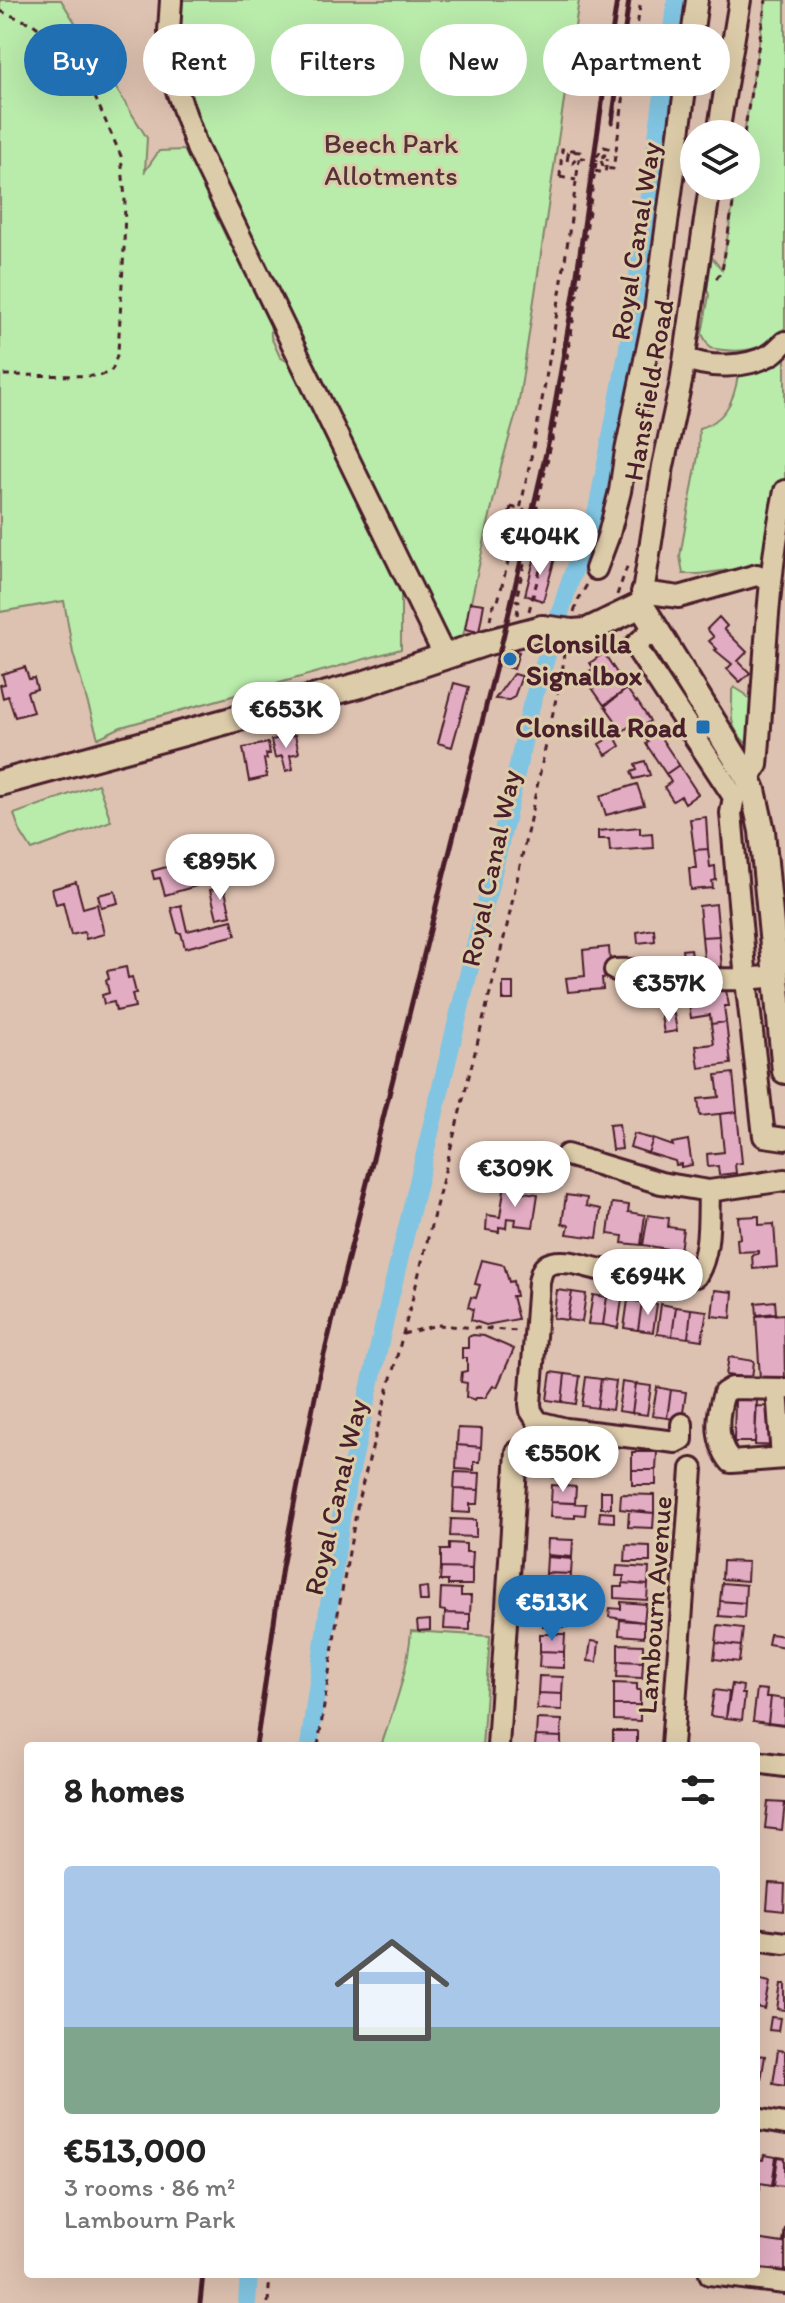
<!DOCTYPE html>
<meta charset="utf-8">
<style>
body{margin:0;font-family:Itim,sans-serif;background:#f6f6f6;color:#222;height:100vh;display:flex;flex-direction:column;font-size:30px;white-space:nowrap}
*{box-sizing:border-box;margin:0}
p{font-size:26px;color:#767676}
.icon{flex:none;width:44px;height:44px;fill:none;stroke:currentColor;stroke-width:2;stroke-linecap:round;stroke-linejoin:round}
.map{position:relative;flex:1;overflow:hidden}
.sheet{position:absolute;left:24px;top:1742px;width:736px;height:536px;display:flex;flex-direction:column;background:#fff;border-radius:8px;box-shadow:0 8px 32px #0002}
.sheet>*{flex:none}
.banner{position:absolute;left:24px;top:24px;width:738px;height:72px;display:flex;gap:16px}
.fabs{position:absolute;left:680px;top:120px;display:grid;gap:16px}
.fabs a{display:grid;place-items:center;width:80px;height:80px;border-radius:50%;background:#fff;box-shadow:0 8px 32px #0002;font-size:40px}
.price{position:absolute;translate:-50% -68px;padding:0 18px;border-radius:28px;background:#fff;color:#222;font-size:26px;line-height:52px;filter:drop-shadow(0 2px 4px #0008)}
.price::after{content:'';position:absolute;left:50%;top:48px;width:24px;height:18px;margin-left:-12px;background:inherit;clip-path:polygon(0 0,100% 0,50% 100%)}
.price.selected{background:#1f6fb2;color:#fff}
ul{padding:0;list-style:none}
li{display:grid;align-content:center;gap:16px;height:424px;padding:0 40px}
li+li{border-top:2px solid #e0e0e0}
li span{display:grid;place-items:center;height:248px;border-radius:8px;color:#555}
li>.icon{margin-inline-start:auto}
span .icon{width:144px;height:144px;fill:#fffc;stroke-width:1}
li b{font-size:34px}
h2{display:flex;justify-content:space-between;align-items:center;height:96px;padding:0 40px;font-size:34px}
.chip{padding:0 28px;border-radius:36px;background:#fff;box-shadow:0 8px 32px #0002;font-size:28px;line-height:72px}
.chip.selected{background:#1f6fb2;color:#fff}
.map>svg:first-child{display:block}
.green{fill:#b9ebab;stroke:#82856b;stroke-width:2}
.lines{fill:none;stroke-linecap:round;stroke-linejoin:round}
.canal{stroke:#81c5e2;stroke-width:18}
.building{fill:#e2acc3;stroke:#4a1f2b;stroke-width:2}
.minor-casing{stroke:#4a1f2b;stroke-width:26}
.major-casing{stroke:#4a1f2b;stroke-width:30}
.path{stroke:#4a1f2b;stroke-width:3;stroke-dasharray:6 6;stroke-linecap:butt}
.minor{stroke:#ddcca9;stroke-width:20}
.major{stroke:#ddcca9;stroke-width:24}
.rail{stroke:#4a1f2b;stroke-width:5}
.major-bridge-casing{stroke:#4a1f2b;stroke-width:30;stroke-linecap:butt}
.path-bridge{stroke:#4a1f2b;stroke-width:3;stroke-dasharray:6 6;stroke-linecap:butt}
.major-bridge{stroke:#ddcca9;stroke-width:24}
.poi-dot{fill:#1f6fb2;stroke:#ddcca9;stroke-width:3}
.labels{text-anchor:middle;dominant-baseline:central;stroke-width:6;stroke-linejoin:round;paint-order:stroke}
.park-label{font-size:28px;fill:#553338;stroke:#ddcca9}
.street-label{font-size:28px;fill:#4a1f2b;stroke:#ddcca9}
.poi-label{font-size:28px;font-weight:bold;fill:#4a1f2b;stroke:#ddcca9;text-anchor:start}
</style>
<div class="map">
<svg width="785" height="2303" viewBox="0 0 785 2303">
<rect width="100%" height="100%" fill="#dec2b1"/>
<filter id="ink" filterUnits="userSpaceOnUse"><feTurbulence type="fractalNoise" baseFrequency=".0125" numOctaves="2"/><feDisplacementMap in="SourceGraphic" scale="16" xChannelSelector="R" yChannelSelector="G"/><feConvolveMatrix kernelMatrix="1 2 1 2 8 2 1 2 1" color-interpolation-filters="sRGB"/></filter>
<g filter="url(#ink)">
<!-- green -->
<path class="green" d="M0,0h61l86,138 -2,33 14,-20 25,-1 15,10 16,37 -3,10 15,32 10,5 33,65 1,28 9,20 21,13 100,208v71l-280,78 -23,11 -25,-85 -9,-52 -64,11z
M167,0h412l-61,407 -17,59 -36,163 -2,6 -12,7 -103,-198 -135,-283 -11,-26 3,-2 -38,-82z
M766,0h19v328c-25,24 -42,26 -75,20l-8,-14 7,-39 -2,-6 3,-34 12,15 14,-84h10v-52h-2z
M785,353v159l-15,46 -11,8 -60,8h-16l-3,-18 18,-100 1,-28c26,-6 36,-29 39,-54 19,1 32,-9 47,-21z
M734,687l11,7 12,15 -5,33 -6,1c-20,-19 -13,-28 -14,-53z
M98,784l13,37 -79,29 -12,-19 -6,-17z
M411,1631l79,5 -8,110h-101c13,-38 27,-75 30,-115z"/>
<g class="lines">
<!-- canal -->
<path class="canal" d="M309,1746l34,-241 46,-203 121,-500 21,-96 40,-128 26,-68 30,-156 49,-354
M247,2303l2,-29"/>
</g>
<!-- building -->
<path class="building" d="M536,553l19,5 -12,43 -18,-6z
M470,602l14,2 -5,28 -14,-3z
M719,617l8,9 -3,3 23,23 -9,9 12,12 -10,9 -13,-13 5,-5 -17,-14 2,-1 -8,-8 5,-4 -7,-8z
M507,649l12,3 -5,17 -12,-3z
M604,653l23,36 -23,16 -21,-30 8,-5 3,4 2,-2 -6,-9z
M25,667l4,12 5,-1 3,11 -10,3 6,20 -18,5 -7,-21 -5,2 -3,-13 5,-1 -3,-10z
M513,674l9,2 -8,21 -5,3 -14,-1z
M454,683l15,4 -17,60 -14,-4z
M627,689l9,13 1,-1 13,20 -15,10 -4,-6 -8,6 -18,-25z
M652,730l5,6 2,-1 20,30 -13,9 -20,-30 2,-2 -4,-6z
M295,735l4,18 -9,2 3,14 -7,2 -4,-15 -7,2 -4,-18z
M614,735l6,11 -14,9 -7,-11z
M268,743l2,11h-4l1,5h-3l3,18 -18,4 -6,-33z
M645,761l5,14 -16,4 -3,-7 6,-2 -2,-6z
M679,765l19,29 -13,9 -4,-7 -8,5 -9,-14 7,-5 -5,-8z
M637,784l7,21 -38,10 -6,-19z
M706,817l2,32 -14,1 -4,-31z
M640,827v7l12,-1 1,15 -43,3 -1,-12h-11v-8z
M708,849l2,18 5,-1 1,14 -4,1 1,7 -22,2 -2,-22h7l-2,-18z
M217,861l5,17 -24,7 -5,-17z
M170,866l2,8 19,-6 5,18 -31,9 -5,-17 -6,1 -2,-8z
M76,882l7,26 14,-4 7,30 -18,5 -2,-7 -13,3 -8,-33 -7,2 -4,-15z
M224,887l7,28 -14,3 -7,-28z
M115,891l3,12 -17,4 -3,-12z
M716,904l3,32 -17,1 -3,-31z
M181,905l6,26 45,-11 4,15 -51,13 -4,-15h-3l-7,-25z
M654,929l1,12 -17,2 -1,-11z
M719,936l3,32 -17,1 -3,-32z
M609,947l2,30 -9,1 1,11 -35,3 -2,-14 19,-2 -2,-26z
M691,949l2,16 -9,1 -2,-16z
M126,967l2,11 4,-1 4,16 -4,1 3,13 -19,4 -2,-9 -10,2 -2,-9 7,-2 -3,-13 3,-1 -2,-8z
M503,983h10v17h-10z
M725,985l4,21h-5l2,16 -15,2 -1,-9 -19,3 -3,-22 20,-3 -1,-6z
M674,1014l3,17 -13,2 -3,-17z
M726,1022l5,42 -32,4 -3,-22 18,-2 -3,-20z
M733,1073l4,39 -37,4 -2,-17 21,-2 -3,-22z
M737,1112l5,51 -7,1 1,9 -17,2 -1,-9 -10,1 -1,-13 17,-2 -4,-38z
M619,1124l3,25 -10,1 -3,-25z
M634,1134l19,5 -5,14 -18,-6z
M653,1139l20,7 -1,-3 16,-3 4,25 -11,2v-3l-5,1 -1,-4 -27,-8z
M505,1183l18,3 -1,6 16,2 -5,33 -18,-2 1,-6 -9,-1 -1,10 -7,-1v5l-13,-2 1,-15 13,2z
M566,1195l21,3 -1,8 15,3 -4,29 -30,-4 2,-9 -7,-1z
M612,1203l17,2 -1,7 17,3 -4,30 -19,-2 1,-7 -15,-2z
M648,1215l21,3 -1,9 15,2 -3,22 -37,-6z
M759,1216v9l15,-1 3,43 -24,2 -1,-14 6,-1v-3l-20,1 -1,-13 3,-1 -2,-21z
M482,1260l22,5 5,17 4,-1 3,15h-4l6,23 -32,6 -15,-5 2,-11 -5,-2 3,-10 5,1 4,-13 -5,-1z
M557,1290l15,2 -5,28 -14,-2z
M715,1290l18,2 -2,26 -19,-2z
M572,1292l14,2 -4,28 -15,-2z
M593,1295l14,2 -4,28 -15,-1z
M607,1297l15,2 -4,29 -15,-3z
M628,1300l14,2 -4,28 -14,-2z
M775,1301l1,12 -19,2 -1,-12z
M642,1302l15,2 -4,28 -15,-2z
M661,1304l15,3 -4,29 -15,-2z
M676,1307l15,2 -3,29 -16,-2z
M691,1309l16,2 -5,29 -14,-2z
M784,1314l1,67 -25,-3 -4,-62z
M473,1335l11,1 30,13 -17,38 -4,-1 -8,12h-9l-1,2 -9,-3 1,-14 -6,-1 1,-10 5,-1v-13h-5v-10h6v-11z
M729,1357l25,4 -2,17 -26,-3z
M551,1372l14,2 -3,28 -15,-2z
M565,1374l15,2 -4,28 -14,-2z
M586,1377l15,2 -4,29 -15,-2z
M601,1379l15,2 -4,29 -15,-2z
M622,1382l14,2 -4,29 -14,-2z
M636,1384l15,2 -4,29 -15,-2z
M657,1387l14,3 -4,28 -15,-2z
M671,1390l15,2 -4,28 -15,-2z
M735,1399l22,1 -2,42h-21z
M756,1406l29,1v39l-30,-1z
M458,1428l24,1 -1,18 -24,-2z
M553,1441l35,3 -1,13h-9v2h-25z
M457,1445l24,2 -1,15h-6v8l-18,-1z
M632,1452h25l-1,18h-24z
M553,1459h25l-1,19 -25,-1z
M632,1470h24v15h-24z
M455,1472l25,1 -1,17 -25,-1z
M552,1485l24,2 -1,16 -24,-1z
M454,1489l25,1 -1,14h-8v9l-17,-1z
M601,1491h10v17h-10z
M621,1494l33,1v18l-34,-4z
M551,1502l35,2 -1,11 -10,-1v4l-25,-1z
M629,1511l25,2 -1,15 -25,-1z
M600,1512l14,1v9l-15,-1z
M451,1519l25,1v17l-26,-1z
M548,1539l25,1 -1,17 -25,-2z
M449,1543l17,1v8h7l-1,17 -31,-1v-18h8z
M626,1545l24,1v16h-25z
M547,1557l25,2 -1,15 -25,-1z
M723,1561l25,1 -1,19 -25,-2z
M617,1566l32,2 -1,17 -25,-2 1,-7h-8z
M441,1568l31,1v16h-24v-4h-8z
M546,1573l25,1 -1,17 -25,-2z
M623,1583l25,2 -1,15 -33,-2v-11h9z
M722,1583l24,2 -1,18 -25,-2z
M427,1587l1,14h-8l-1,-13z
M441,1588l20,1v7h10l-1,18 -25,-1v-2l-5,-1z
M545,1592l24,2v3l12,1 -1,12 -36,-1z
M720,1601l25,2 -1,15 -25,-2z
M621,1602l25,2 -2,18 -35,-5 1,-9 11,1z
M544,1609l24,1 -1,17 -24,-1z
M445,1613l25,1v16l-26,-1z
M430,1620v10l-12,1 -1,-10z
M620,1620l24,2v15l-25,-2z
M718,1625l25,3 -2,18 -25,-3z
M540,1634h25l-1,18 -24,-1z
M770,1634l15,2v11l-17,-3z
M591,1641l8,1 -2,20 -9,-1z
M716,1643l25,3 -2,16 -25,-3z
M618,1644l25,1v17l-25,-1z
M540,1651l24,1v16l-25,-1z
M618,1661l25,1 -1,16 -25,-1z
M539,1676l24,1 -1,17 -24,-1z
M614,1683l23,1v6h3v15h-26z
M732,1684l11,2 -1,8h3l-3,26 -16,-2z
M757,1689l10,1 -1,7h5l-3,26 -15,-2z
M714,1690l15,2 -3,26 -16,-2z
M538,1693l24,1v16l-25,-1z
M771,1697l14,2 -1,26 -16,-2z
M614,1705h26v16l-26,-1z
M537,1719l25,1 -1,17 -25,-1z
M613,1731h24v15h-24z
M536,1736l25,1v9h-26z
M768,1802l17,1 -3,27 -17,-2z
M769,1883l16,1 -1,27 -17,-2z
M756,1980l14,3 -5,26 -9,-2z
M781,1984h4v26l-8,-1z
M771,2017l9,1 -2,13 -9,-1z
M778,2050l7,1v35l-12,-2z
M756,2055l9,1 -4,24 -5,-1z
M764,2155l12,2 -4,28 -12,-2v6l-4,-1v-29l7,1z
M778,2157l7,1v28l-11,-1z
M785,2228v49l-20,-3 1,-4 -10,-2v-29l27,4z"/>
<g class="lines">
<!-- minor casing -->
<g class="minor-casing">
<path id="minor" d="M171,0l-2,31 7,57 21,60 248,509
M718,134l22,-134
M685,358c24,11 60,10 85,-3 5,-3 10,-9 15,-13
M596,569l13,-35 11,-43 6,-40 29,-139 42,-312
M642,592l37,5 78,-22 13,5
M641,605l22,-139 18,-84 29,-196
M654,628l-19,18 99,151 -3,16 15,167 18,156 21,3
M748,778l9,-13c8,-91 9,-184 28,-274
M615,970c29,-2 55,6 84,8 26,3 51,1 77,-2
M567,1155l94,28 48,8 76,-11
M777,1389l5,69
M785,1389l-53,-1 -8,5c-8,24 -9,49 7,69l54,-4
M682,1424v15l-6,3 -110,-13 -28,-7 -7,-11 -1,-7 9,-122c2,-9 3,-16 13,-19 16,-4 35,4 50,7 31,6 62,11 94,6 15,-24 12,-57 13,-85
M498,1746l19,-294
M672,1746l20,-277
M756,1762l29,4
M756,1939l29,4
M756,2119l29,5
M710,2274l75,9"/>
</g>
<!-- major casing -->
<g class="major-casing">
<path id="major" d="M572,632l15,-1 54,-26 107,173 5,12 9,41 23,240
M0,783l360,-98 125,-42 57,-15"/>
</g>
<!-- path -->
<path class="path" d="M0,11l33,13 25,19 33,45 30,68 4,42 -1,51 -6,103 -5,16 -3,4 -11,4 -99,-1
M744,134l22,-134
M595,171l10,2 2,-12
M560,177l16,3
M716,279l6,-8 14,-85
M511,507l-6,28 9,3
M536,550l9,-34
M617,595l11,-31
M529,611l15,-56v-4l-14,-3
M574,612l4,-12 10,-17
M517,615l2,-14 -3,-1 37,-164 18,-101 26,-179 7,-9 12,3 8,-56h3l14,-94
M490,620l3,-15h4c39,-149 63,-300 83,-453l-11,-1 -1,4
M403,1334l34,-9 81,6
M318,1746l20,-133 21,-116 55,-204 93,-367 56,-260 1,-16
M268,2303l2,-29"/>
<!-- minor -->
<use href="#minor" class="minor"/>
<!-- major -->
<use href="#major" class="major"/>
<!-- rail -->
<path class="rail" d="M612,122l17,-122
M256,1746l26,-179 38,-196 183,-733 46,-198 25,-146 43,-294
M200,2303l3,-29"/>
<!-- major-bridge casing -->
<g class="major-bridge-casing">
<path id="major-bridge" d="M542,628l30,4"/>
</g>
<!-- path-bridge -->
<path class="path-bridge" d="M568,155l-1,7 6,1 3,-6 25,4 3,-6h4l-1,6
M601,161l3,7 9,1 3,-19
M560,177l2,-28 12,1 1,5
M511,507l34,9"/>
<!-- major-bridge -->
<use href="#major-bridge" class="major-bridge"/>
</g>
</g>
<!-- markers -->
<g class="poi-dot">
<circle cx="510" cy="659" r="8"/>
<rect x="695" y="719" width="16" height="16" rx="4"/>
</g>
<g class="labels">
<!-- park labels -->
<g class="park-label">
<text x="391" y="143">Beech Park<tspan x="391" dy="32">Allotments</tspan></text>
</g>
<!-- street labels -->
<g class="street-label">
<text transform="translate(635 241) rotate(-81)">Royal Canal Way</text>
<text transform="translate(648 390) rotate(-80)">Hansfield Road</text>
<text transform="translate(490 868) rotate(-78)">Royal Canal Way</text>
<text transform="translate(335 1497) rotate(-77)">Royal Canal Way</text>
<text transform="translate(654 1605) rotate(-86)">Lambourn Avenue</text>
</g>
<!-- poi labels -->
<g class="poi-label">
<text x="526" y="643">Clonsilla<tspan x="526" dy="32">Signalbox</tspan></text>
<text x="687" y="727" text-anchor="end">Clonsilla Road</text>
</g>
</g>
</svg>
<div class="fabs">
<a><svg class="icon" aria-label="layers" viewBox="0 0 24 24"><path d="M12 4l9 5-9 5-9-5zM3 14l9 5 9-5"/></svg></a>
</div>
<b class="price" style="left:540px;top:577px">€404K</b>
<b class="price" style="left:286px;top:750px">€653K</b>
<b class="price" style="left:220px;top:902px">€895K</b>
<b class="price" style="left:669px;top:1024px">€357K</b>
<b class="price" style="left:515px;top:1209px">€309K</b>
<b class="price" style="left:648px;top:1317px">€694K</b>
<b class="price" style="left:563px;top:1494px">€550K</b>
<b class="price selected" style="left:552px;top:1643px">€513K</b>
<div class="banner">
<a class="chip selected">Buy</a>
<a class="chip">Rent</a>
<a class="chip">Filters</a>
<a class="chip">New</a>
<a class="chip">Apartment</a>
</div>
<section class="sheet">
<h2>8 homes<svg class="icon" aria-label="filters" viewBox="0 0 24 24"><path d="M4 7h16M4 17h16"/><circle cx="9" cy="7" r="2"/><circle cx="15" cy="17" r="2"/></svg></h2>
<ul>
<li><span style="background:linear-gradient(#a9c7e8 65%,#7fa58c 0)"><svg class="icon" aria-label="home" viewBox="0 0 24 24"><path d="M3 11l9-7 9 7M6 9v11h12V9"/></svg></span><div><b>€513,000</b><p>3 rooms · 86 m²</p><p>Lambourn Park</p></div></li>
</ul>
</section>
</div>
